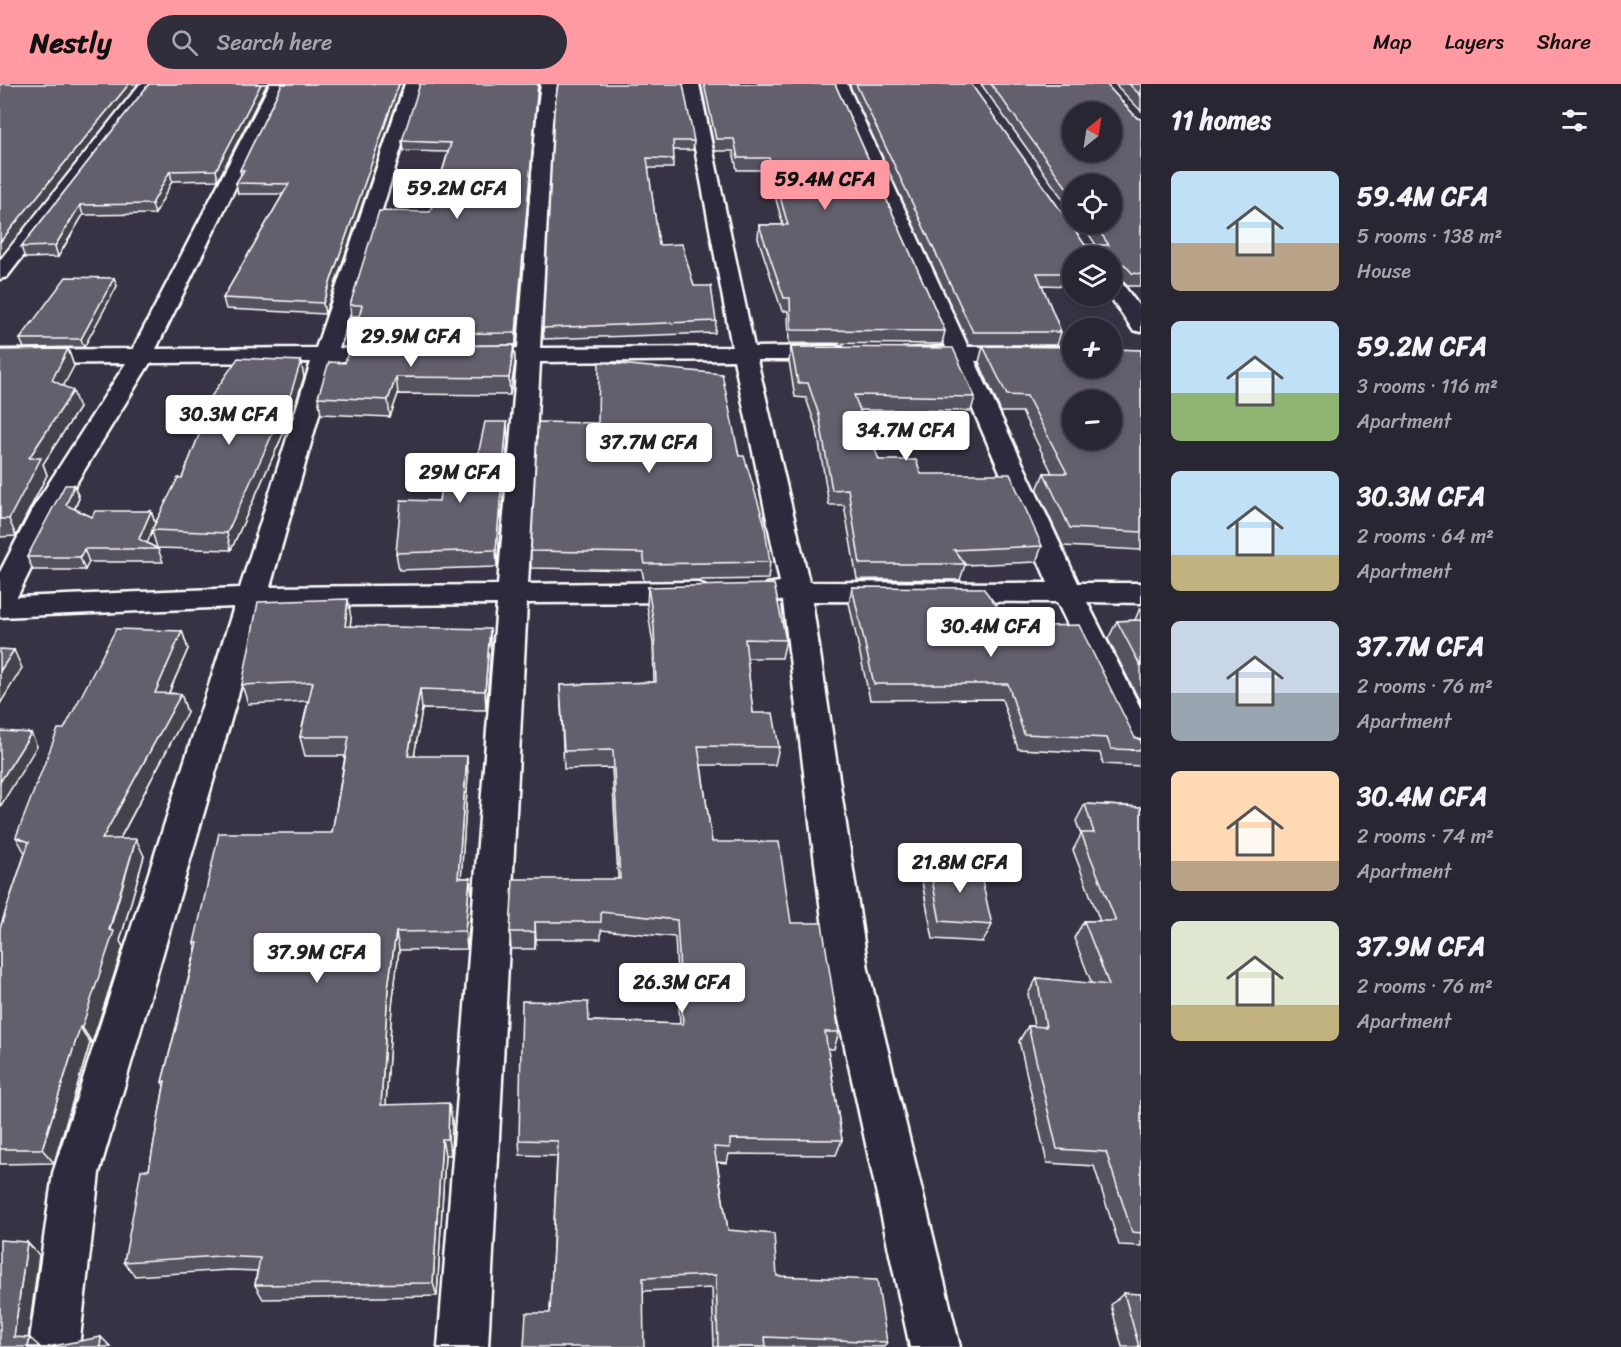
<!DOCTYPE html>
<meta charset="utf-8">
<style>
body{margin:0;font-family:Sriracha,sans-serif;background:#312e3c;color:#f1f3f6;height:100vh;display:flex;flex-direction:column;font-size:22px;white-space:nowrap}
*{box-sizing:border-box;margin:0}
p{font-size:20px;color:#a5a5ac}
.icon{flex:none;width:33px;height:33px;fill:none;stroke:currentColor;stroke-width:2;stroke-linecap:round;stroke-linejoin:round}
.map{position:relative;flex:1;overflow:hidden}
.sheet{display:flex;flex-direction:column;background:#292634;width:480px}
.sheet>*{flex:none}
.needle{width:39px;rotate:30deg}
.tools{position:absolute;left:1062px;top:18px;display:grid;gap:12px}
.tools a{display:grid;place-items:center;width:60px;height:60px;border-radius:50%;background:#292634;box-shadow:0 3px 9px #0003,0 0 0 2px #45434f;font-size:30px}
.price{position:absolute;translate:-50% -51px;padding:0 14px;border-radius:6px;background:#fff;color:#222;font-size:20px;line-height:39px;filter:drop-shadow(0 2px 3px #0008)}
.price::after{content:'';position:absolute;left:50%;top:36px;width:18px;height:14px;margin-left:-9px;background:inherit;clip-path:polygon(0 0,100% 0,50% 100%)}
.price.selected{background:#ff9aa2;color:#111}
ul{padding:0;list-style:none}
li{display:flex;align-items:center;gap:18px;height:150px;padding:0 30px}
li span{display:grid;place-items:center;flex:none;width:168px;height:120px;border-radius:9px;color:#555}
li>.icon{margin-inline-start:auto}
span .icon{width:72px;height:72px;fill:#fffc;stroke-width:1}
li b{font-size:26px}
h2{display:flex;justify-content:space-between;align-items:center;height:72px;padding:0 30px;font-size:26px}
header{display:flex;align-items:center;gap:36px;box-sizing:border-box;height:84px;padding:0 30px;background:#ff9aa2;color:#111}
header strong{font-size:28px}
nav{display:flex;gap:33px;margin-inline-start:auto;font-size:21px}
.search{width:420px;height:54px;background:#312e3c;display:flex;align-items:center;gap:15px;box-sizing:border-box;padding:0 21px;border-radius:33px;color:#a5a5ac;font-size:22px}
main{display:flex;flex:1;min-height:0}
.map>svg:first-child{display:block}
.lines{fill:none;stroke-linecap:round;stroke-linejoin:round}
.minor-casing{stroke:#fff;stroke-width:5}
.minor{fill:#2f2a3d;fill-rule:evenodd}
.wall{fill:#55525e;stroke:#fff;stroke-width:1.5}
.shaded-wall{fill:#45424c;stroke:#fff;stroke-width:1.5}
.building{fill:#635f6d;stroke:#fff;stroke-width:1.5;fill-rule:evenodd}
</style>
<header>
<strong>Nestly</strong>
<div class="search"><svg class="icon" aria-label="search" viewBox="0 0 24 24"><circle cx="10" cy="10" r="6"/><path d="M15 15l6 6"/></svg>Search here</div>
<nav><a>Map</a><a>Layers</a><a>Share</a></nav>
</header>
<main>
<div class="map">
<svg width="1141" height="1263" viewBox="0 0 1141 1263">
<rect width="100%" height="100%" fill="#373345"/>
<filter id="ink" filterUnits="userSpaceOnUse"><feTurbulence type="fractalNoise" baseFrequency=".0167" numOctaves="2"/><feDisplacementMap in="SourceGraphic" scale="12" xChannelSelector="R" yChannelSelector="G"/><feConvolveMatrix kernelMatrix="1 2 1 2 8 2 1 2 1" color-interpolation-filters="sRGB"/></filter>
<g filter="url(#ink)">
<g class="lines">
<!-- minor casing -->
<g class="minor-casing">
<path id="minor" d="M140,0h16l-149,193 -7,2v-19z
M270,0h16l-130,265 160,-1 89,-264h16l-82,264 15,2 3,5 -3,5 -20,2 -64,225 228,-2 19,-223 -16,-2 -3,-5 3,-5 17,-2 18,-227 5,-37h16l-5,37 -12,227 192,-1 -49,-263h16l55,263 81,-1 8,2 3,5 -3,5 -8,2h-78l52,222 239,1 -96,-222 -49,-2 -3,-5 3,-5 43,-2 -115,-263h16l121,263h104v14h-97l103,222h63v20l-54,-1 54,107v46l-12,-3 -5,-9 -67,-141 -245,-1 56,368 92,378h-50l-82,-378 -45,-368 -17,-3 -5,-7 5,-7 14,-2 -46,-222 -194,2 -12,222 166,-2 10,3 5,7 -5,7 -10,3 -167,1 -39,744h-50l59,-743 -233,2 -165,567 -20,174h-50l24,-174 181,-566 -234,10v-45l33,-64 93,-145 -126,1v-14l133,-1zM311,278l-71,226 -223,9 44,-89 89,-145z
M1112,193l7,2 22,30v23l-8,-2 -23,-34z"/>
</g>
<!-- minor -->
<use href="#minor" class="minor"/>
</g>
<!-- wall -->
<path class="wall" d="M149,0h118l-49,96 -46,1 -17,33 -72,1 -25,42 -33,1 -4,-11z
M282,0h121l-78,230 -99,-5 -3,-11 60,-104h-45l-2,-11 5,-8 -1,-5z
M539,0l-23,261 -160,1 -1,-12 4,-18h-8l-1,-11 80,-93 18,-60 -45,-1 -1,-10z
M558,0l136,57 -1,9h-20v18h-25l11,77 35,41 22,35 -1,12 -171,6 -1,-11z
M701,0h134l110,247 -3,13 -153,-1 -1,-32h-6l-24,-73 1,-13h24l-15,-55h-31l-4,-19h-18z
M849,0h122l114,161h11l-14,-21h30l-40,-40v28l-91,-128h125l31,34 4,1v167h-14l-6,-8 -8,-3 -1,3v-22h-40v30l-30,-1 19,47 -4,13h-88z
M1115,0h26v27z
M114,194l3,8 -33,61 -60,1 -4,-9z
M514,261l1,17 -5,33 -112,-1 -8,23 -69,-3 -3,-17 27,-34z
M983,262l158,4v200l-78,-4 -26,-56 7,-17h8l-30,-61h-21l-22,-50z
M791,263l184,50 -4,14 -112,-1 20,50 42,14 121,72 -6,16 -71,3 -5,15 -103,-1 -13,-74h-15l-12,-75 -11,-32 -11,-1 -6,-36z
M68,265l6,17 -11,20 16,22 -36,56 4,11 -31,61 -16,1v-187z
M304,293l-11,35 -62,138 -74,-2 -5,-17 -5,12 11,6 5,13h-74l-4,8h-52l-6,-13 47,-72 5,13 -4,11 17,8 59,-6 4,12 27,-45 22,-55 -3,-12z
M508,354l-11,129 -98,3 -3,-17 43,-52 38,-41z
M739,372l31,106 -2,17 -124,2 -2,-11 -111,-2v-17z
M648,503l138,53 -4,18h-35l6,55 26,34 -4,18h-74l11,77 79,81 48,109 -5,17h-6l14,91 -6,15 -107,-1 -2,9 -10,-1 11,68 49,46 110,66 -3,5h-170l-2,-59 -69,3 -93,22 7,-157 -37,-1 -1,-15 70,-119 91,3 -5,-87 -74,-7v9h-65l-1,10h-24l-1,-17 108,-53 -6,-111 -48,1 -4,-84 94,-3 -1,-38 -6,-39z
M852,503l283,151 6,2v26l-38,-2 -3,-11 -82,-4 -16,-50 -132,1 -21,-97z
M1140,524h1v96l-33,-65 9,-18 18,-1z
M351,534l-1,8 141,22 -5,62 -64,-1 -8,47 54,19 -7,103h9l2,18 -5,53 -68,1 -7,56 -6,99 66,14 -1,36h-6l-8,141 -174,3 -8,-14 2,-14 -28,-1 -94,6 -11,-14 25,-92 15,-84 -2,-4 34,-134 -2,-5 138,-110 13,-77h-40l-5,-19 8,-36 -60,3 -6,-19z
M182,547l6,18 -19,44 12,1 6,18 -67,127 24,17 -24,85 3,6 -31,96h-2l-36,120 -54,1v-236l25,-75 -9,-16 48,-108z
M1085,720l56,3v439l-22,-1 -25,-79 -47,-3 -28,-122 9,-15h6l-6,-32 9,-16 55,6 -18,-46 10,-17h16l-27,-71 8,-15 -5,-14z
M929,780l63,61 -9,17 -50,-3 -11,-57z
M1124,1209l17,54h-19l-11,-42z"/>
<!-- shaded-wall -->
<path class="shaded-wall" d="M129,0h9l-138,174v-16z
M261,0h6l-49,96 -2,-10z
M399,0h4l-78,230 -2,-11z
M538,0h1l-23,261v-12z
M170,87l2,10 -17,33 -3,-10z
M80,121l3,10 -25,42 -3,-11z
M114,194l3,8 -33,61 -3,-8z
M514,261l1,17 -5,33 -1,-17z
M68,265l6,17 -16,30 -6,-16z
M301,277l3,16 -11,35 -62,138 -4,-17z
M396,293l2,17 -8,23 -2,-17z
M73,307l6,17 -36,56 4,11 -31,61 -7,-17 20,-61z
M507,338l1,16 -11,129 -1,-17z
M74,401l5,13 -8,19 -5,-12z
M151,427l4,12 -10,26 -6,-10z
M84,465l5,13 -4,8 -5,-13z
M348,515l3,19 -3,27 -3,-19z
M490,545l1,19 -5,62 -1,-19z
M182,547l6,18 -27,61 -6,-17z
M14,566l8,18 -22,36v-33z
M420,605l2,20 -11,66 -3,-19z
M181,610l6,18 -77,145 -8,-18z
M31,649l6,13 -37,61v-25z
M467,672l1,19 -8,121 -2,-18z
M136,755l8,17 -24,85 3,6 -31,96 -10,-16z
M470,794l2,18 -5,53 -2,-18z
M535,838l1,17 -1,10z
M396,848l3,18 -7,56 -7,115 -4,-16 7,-117z
M80,943l10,16 -36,120 -12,-14z
M449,1019l3,16 -1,36 -3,-16z
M442,1055l3,16 -8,141 -4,-13z
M27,1158l12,13 -12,92 -13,-10z
M101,1253l10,10h-11z
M30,1254l10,9h-12z"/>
<!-- building -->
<path class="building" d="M0,0h129l-129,158z
M149,0h112l-45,86 -46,1 -18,33 -72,1 -25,41 -34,1z
M282,0h117l-76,219 -100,-5 66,-114 -53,-1 8,-13h-4z
M420,0h118l-22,249 -161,1 7,-29h-12l29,-94 51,1 21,-69 -49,-2z
M558,0h125l11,57h-21l1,18 -27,-1 12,87 23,-1 12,42h17l5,35 -173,7 11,-216z
M704,0h131l110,247 -154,-1 -1,-32h-6l-25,-73h29l-19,-67h-31l-4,-19h-18z
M856,0h115l114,161h24l-15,-21h18v-40h-40v11l-81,-111h115l31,34 4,1v155l-9,-1 -7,-8 -8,-3 -4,11h-1v-17h-40v17h-35l24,59h-88zM1072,28h40v40h-40z
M1129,0h12v12z
M66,193l48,1 -33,61h-61z
M514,261l-5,33 -113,-1 -8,23 -70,-3 11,-35 16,1 4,-16z
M983,262l89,1v21h40v-19l29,1v182l-71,-4 -26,-55h23l-40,-77 -20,-1zM1072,316h40v40h-40z
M791,263l162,1 22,49 -121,-2 25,65h37l5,14h89l32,72 -88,4 11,14h-105l-12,-75 -16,1 -13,-75 -11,-32h-10z
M68,265l-16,31 21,11 -44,67h12l-32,61h-9v-169z
M238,274l63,3 -11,35 -63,137 -75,-3 26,-52h4l26,-66 -7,-1z
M599,278l123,12 17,82h5l20,66 6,40 -125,2 -2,-11 -112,-2 7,-129 60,1z
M485,338h22l-11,128 -100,3 5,-53 38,1 6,-41h32z
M65,401h9l-8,20 26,12 3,-6h56l-12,28 19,10h-74l-4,8h-53z
M774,500l12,56 -41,-1 8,74h20l6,34 -81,-1 14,96h67l12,81h31l17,109h-14l17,108 -112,-1v9l-16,-1 14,83 46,4 3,42 100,4 10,62 -122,-5 1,10h-48l-2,-72 -73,3 1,69h-120l2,-34h24l8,-172 -39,-1 3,-139 66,1 1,19 94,3 -6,-104 -76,-8v10h-66v10h-25l3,-53h107l-7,-129 -49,1 -4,-66 96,-3 -2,-56 -6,-39z
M852,503l131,1 30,39 66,-2 56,113 6,2v10l-30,-1 -4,-11 -83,-4 -16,-50h-134z
M348,515l-3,27 145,3 -5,62 -65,-2 -12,67h59l-9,122h12l-5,53 -69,1 -8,56 -7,117 68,-2 -1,36h-6l-9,144 -178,2 5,-27 -40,-2 -96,6 17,-92h8l16,-89 -3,1 36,-139h-4l25,-110h113l17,-96h-49l13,-55 -71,3 16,-83z
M1141,536v47l-24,-46z
M116,545l66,2 -27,62 26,1 -79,145h34l-27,91 5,1 -32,96h-2l-38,122h-42v-221l29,-86 -13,-5 42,-108h6z
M0,565l14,1 -14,21z
M0,647l31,2 -31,49z
M1085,720l56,3v426l-9,-1 -26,-80 -49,-3 -29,-123 18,1 -9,-49 72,7 -25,-64h32l-35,-88h13z
M929,780l50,3 13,58 -52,-4z
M0,1156l27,2 -13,95 16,1 -2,9h-28z
M1124,1209l17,1v53h-2z
M101,1253l-1,10h-52z"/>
</g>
</svg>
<div class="tools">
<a><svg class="needle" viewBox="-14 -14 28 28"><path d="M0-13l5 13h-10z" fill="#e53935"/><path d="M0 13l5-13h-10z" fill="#a5a5ac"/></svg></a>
<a><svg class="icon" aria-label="locate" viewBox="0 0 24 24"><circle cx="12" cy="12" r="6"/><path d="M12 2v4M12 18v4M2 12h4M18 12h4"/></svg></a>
<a><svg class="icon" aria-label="layers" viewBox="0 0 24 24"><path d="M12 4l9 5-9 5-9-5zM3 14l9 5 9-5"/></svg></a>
<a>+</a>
<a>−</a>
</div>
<b class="price selected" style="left:825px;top:127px">59.4M CFA</b>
<b class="price" style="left:457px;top:136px">59.2M CFA</b>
<b class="price" style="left:411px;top:284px">29.9M CFA</b>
<b class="price" style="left:229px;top:362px">30.3M CFA</b>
<b class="price" style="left:906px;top:378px">34.7M CFA</b>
<b class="price" style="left:649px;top:390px">37.7M CFA</b>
<b class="price" style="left:460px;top:420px">29M CFA</b>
<b class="price" style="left:991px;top:574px">30.4M CFA</b>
<b class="price" style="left:960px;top:810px">21.8M CFA</b>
<b class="price" style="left:317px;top:900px">37.9M CFA</b>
<b class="price" style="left:682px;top:930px">26.3M CFA</b>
</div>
<section class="sheet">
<h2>11 homes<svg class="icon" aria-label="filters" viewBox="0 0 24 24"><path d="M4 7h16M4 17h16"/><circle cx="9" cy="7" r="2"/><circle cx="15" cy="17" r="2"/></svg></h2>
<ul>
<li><span style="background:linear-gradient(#bfe0f5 60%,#b9a48a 0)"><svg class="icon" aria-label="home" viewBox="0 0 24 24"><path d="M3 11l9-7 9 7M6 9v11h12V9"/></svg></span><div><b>59.4M CFA</b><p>5 rooms · 138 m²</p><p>House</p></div></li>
<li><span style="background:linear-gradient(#bfe0f5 60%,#8fb573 0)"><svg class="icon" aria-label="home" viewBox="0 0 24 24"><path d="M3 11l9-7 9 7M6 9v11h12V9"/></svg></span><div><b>59.2M CFA</b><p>3 rooms · 116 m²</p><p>Apartment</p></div></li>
<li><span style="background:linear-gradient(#bfe0f5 70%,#c2b280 0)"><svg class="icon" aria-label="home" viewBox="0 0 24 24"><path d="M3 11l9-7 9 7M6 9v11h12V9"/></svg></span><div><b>30.3M CFA</b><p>2 rooms · 64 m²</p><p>Apartment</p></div></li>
<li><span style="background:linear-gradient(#c9d6e8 60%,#9aa5b1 0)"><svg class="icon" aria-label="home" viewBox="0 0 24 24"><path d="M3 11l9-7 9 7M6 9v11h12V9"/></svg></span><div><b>37.7M CFA</b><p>2 rooms · 76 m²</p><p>Apartment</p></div></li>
<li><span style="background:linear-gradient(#ffd9b3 75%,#b9a48a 0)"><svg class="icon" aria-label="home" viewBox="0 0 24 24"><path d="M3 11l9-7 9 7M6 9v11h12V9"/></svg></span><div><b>30.4M CFA</b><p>2 rooms · 74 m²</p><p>Apartment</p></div></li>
<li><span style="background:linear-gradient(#dfe7d0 70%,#c2b280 0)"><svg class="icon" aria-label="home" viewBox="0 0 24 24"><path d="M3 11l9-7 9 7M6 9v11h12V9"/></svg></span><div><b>37.9M CFA</b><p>2 rooms · 76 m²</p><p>Apartment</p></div></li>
</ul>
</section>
</main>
